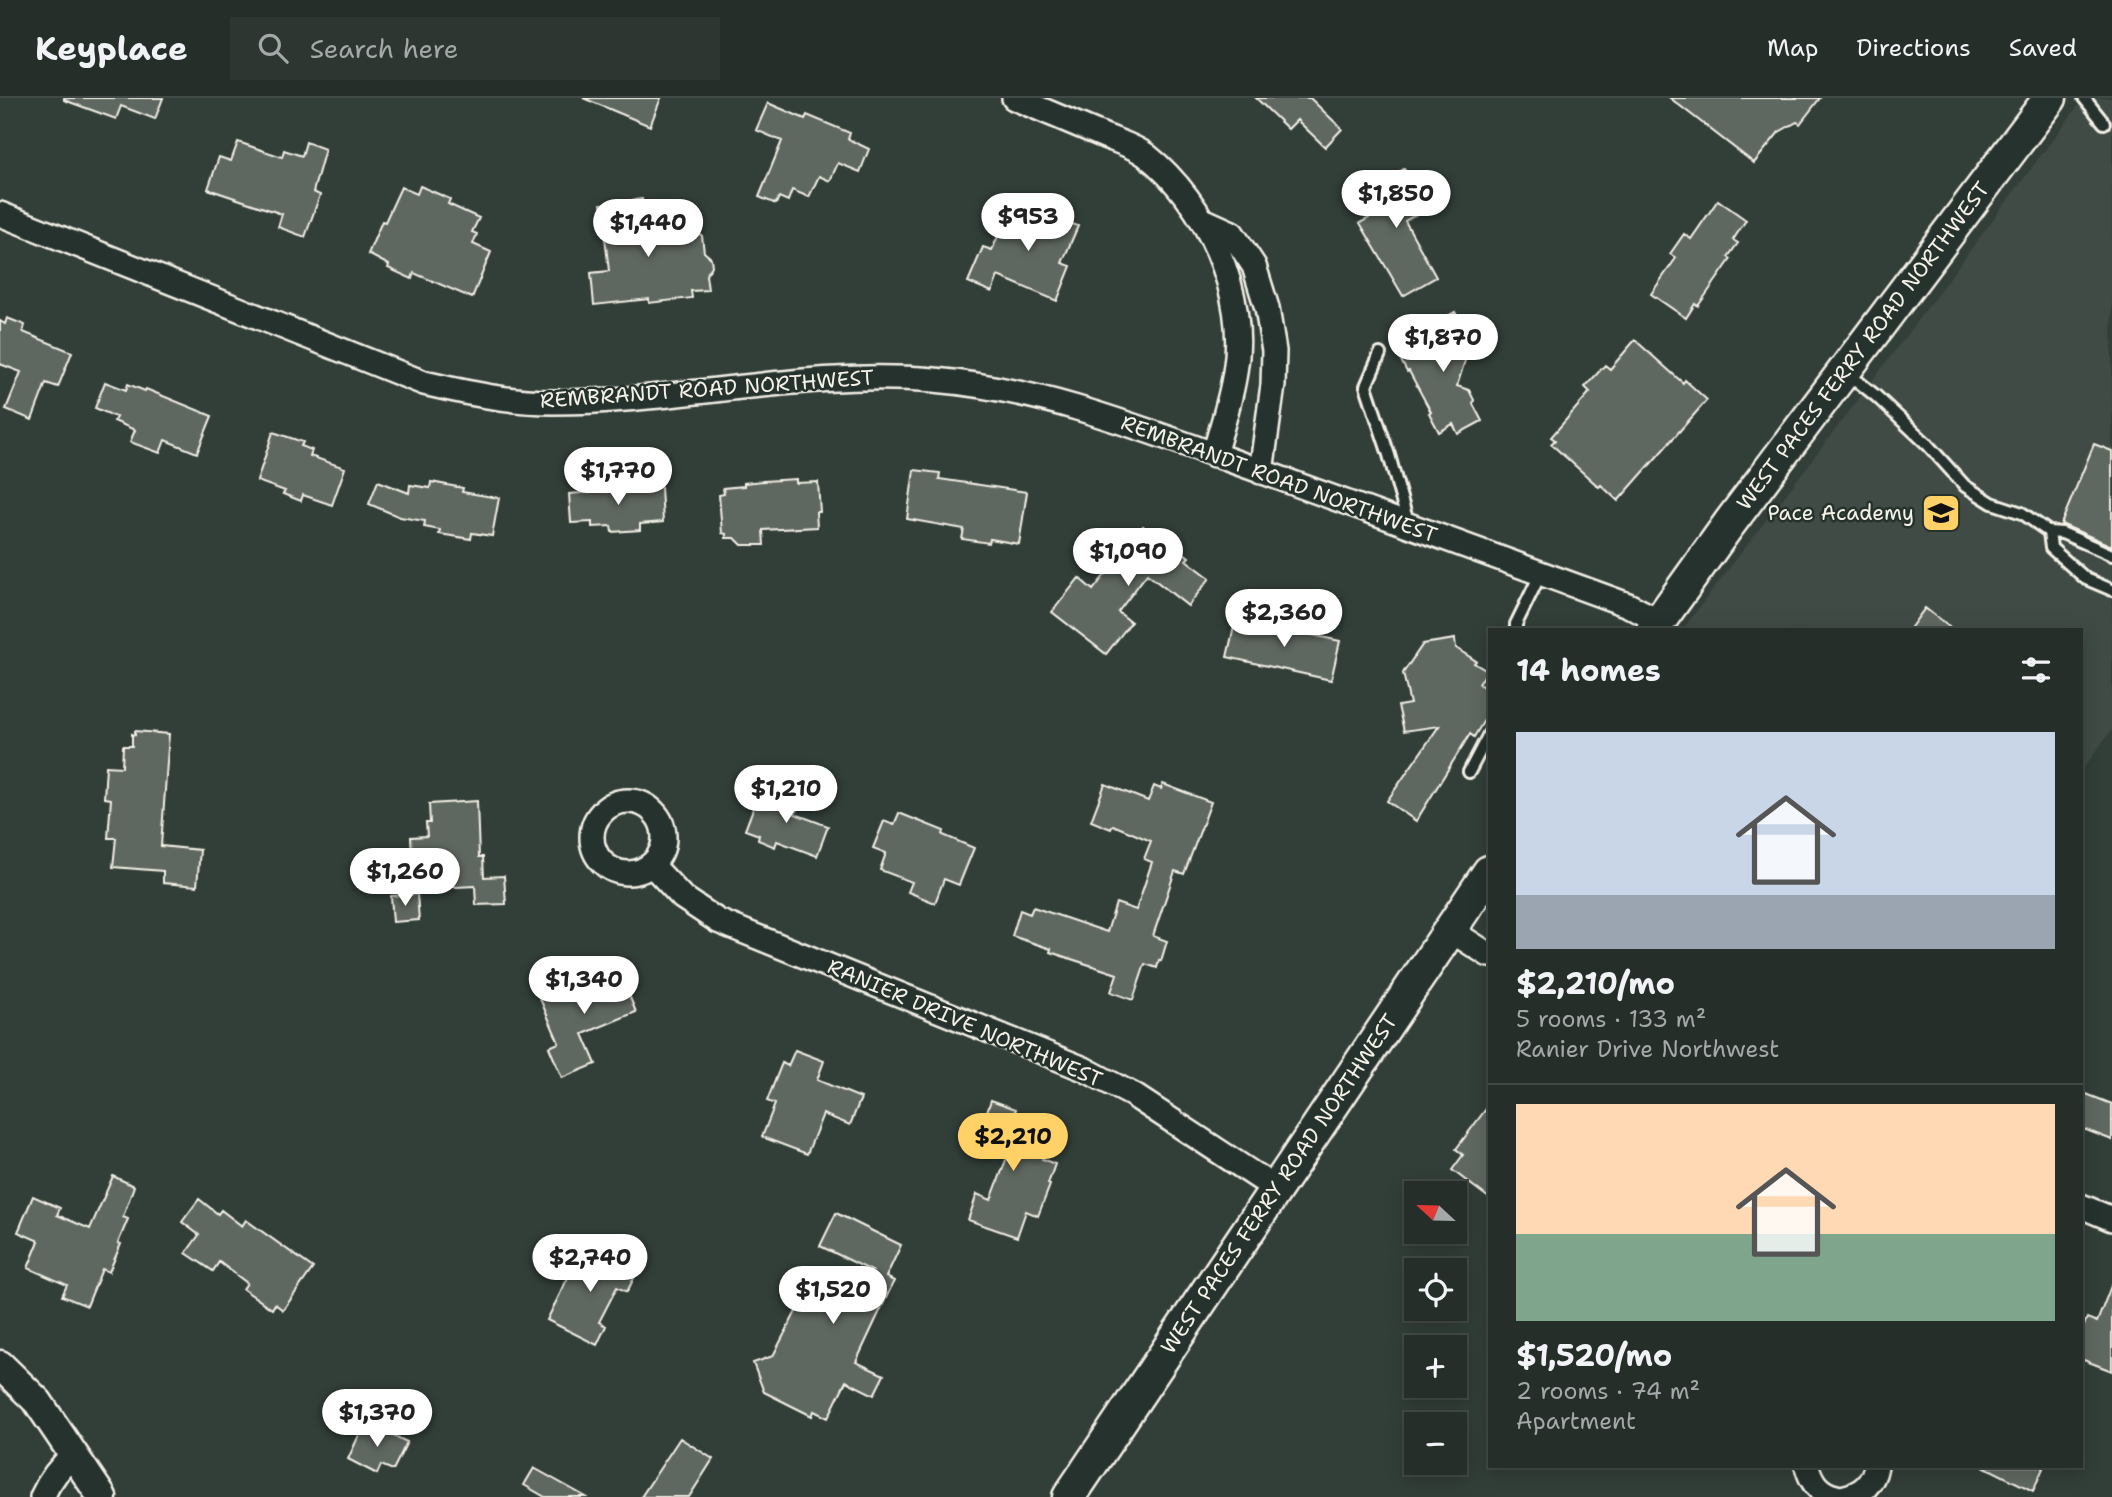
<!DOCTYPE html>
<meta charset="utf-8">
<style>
body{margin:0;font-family:"Shantell Sans",sans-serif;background:#2e3632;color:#f1f3f6;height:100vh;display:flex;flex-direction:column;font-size:26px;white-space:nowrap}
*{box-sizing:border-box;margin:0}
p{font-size:23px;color:#a4a8a8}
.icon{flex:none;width:38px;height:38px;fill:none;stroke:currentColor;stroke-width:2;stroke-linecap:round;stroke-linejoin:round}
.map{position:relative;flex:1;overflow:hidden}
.side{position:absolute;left:1488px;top:530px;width:595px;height:840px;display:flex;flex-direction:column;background:#262e2a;border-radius:0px;box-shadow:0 4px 18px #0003,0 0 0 2px #424a47}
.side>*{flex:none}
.needle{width:46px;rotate:292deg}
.tools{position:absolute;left:1404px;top:1083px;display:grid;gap:14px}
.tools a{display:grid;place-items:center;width:63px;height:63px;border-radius:0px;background:#262e2a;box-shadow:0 4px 18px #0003,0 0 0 2px #424a47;font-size:35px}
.price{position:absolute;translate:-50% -60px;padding:0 16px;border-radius:24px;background:#fff;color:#222;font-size:23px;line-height:46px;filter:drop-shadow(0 2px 4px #0008)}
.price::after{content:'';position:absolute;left:50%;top:42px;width:21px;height:16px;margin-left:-10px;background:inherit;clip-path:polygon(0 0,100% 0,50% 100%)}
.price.current{background:#ffd166;color:#111}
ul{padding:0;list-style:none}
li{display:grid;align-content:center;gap:14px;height:371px;padding:0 28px}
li+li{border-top:2px solid #424a47}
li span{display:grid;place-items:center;height:217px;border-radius:0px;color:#555}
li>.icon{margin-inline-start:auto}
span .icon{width:126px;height:126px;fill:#fffc;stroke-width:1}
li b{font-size:30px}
h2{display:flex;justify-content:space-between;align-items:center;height:84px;padding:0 28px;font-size:30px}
header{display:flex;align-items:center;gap:42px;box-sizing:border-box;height:98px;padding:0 35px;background:#262e2a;border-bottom:2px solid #424a47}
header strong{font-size:33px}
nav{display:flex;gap:38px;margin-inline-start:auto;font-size:24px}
.search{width:490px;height:63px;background:#2e3632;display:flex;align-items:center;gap:18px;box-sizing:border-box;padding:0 24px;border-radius:0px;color:#a4a8a8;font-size:26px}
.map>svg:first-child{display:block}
.built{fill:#404b44}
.building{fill:#5f6861;stroke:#f4f1e8;stroke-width:2}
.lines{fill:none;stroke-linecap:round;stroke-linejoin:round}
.service-casing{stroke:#f4f1e8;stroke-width:16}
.minor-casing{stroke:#f4f1e8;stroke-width:28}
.tertiary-casing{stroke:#f4f1e8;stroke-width:33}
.secondary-casing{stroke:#f4f1e8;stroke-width:37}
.service{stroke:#26332d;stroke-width:10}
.minor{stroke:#26332d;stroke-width:23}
.tertiary{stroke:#26332d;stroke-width:28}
.secondary{stroke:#26332d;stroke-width:32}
.labels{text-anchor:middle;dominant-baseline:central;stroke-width:5;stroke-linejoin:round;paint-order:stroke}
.street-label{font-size:21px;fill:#f4f1e8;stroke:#26332d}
.poi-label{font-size:21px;fill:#f4f1e8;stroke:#26332d;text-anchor:end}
</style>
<header>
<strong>Keyplace</strong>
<div class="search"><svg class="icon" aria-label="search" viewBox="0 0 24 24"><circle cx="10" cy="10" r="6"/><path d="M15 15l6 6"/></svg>Search here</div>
<nav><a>Map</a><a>Directions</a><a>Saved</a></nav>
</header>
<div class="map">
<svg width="2112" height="1399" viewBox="0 0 2112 1399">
<rect width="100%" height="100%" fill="#323e38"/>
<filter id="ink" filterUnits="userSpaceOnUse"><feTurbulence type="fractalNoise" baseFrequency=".0143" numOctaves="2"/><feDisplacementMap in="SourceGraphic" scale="14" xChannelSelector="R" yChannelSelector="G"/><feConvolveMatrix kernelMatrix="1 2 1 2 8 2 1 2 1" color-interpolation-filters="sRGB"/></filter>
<g filter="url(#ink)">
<!-- built -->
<path class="built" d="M2084,0h28v632l-31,41v-141h-399l169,-221z"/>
<!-- building -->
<path class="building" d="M64,0h99l-8,21 -34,-13 -5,13 -52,-19z
M583,0h78l-11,28z
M1256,0h54l32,31 -17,18 -28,-27 -9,9z
M1670,0h150l-20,26 -3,-2 -18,10 -25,31z
M768,5l37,16 2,-4 43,18 -2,6 21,10 -9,23 -22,-9 -8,18 -11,-5 -10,21 -17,-7 -4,11 -9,-4 -3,7 -17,-7 23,-56 -26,-11z
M238,44l44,15 2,-7 18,6 4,-14 19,7 -12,43 7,3 -15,42 -27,-10 4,-13 -74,-25 11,-32 12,4z
M1404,71l22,40 -21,12 31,56 -33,19 -43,-73 9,-5 -13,-22z
M420,88l30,13 -2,5 31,14 -7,14 5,2 -4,10 18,8 -19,46 -58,-25 -2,6 -24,-11 1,-3 -21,-11 14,-33 3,1 16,-35 16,7z
M642,101l3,29 13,-1 1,5 35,-4 8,8 2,16 7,6 1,8 -6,9 2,15 -17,1 1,7 -43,5v-4l-55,6 -3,-32 18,-2 -8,-67z
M1718,102l28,20 -13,20 5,3 -10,14 3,2 -33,47 -3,-2 -9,14 -35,-24 25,-36 -6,-4 14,-20 7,5z
M1013,104l65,24 -16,37 9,3 -14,35 -59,-25 -6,16 -24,-10 15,-35 9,3z
M1455,214l19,36 -6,3 -11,35 12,4 5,10 -1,4 9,17 -24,13 -5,-10 -14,8 -10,-19 2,-1 -22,-41 -2,1 -10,-19 33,-18 -3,-7z
M7,220l18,7 -2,7 49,20 -14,35 -12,-4 -14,37 -26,-11 15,-37 -21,-8v-43l5,3z
M1635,242l48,43 2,-3 22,20 -89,101 -17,-16 -2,2 -48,-43 4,-4 -4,-3 39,-45 -5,-5 20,-22 5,4z
M105,284l21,8 2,-6 17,7 1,-2 66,27 -15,37 -32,-13 -5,13 -30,-11 5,-12 -21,-9 2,-4 -21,-9z
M273,334l30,10 -2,4 11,4 -2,6 35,12 -13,37 -29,-10 -2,6 -18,-7 2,-3 -28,-10z
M2094,346l18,7v95l-51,-22z
M914,372l26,3 -1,6 88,13 -8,52 -29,-5 -1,4 -27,-4 2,-10 -57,-10z
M796,381v4l22,-1 2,30h-4l1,15 -54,3 1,15h-22l-7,-7h-9v-4l-4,-1 -3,-38 5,-1 -1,-6 21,-2v-3l19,-2z
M378,383l31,12 1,-8 20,3 1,-6 32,6 -1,4 37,6 -7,38 -20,-3 -1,6 -32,-5 1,-4 -16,-3 1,-6 -25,-4 -31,-13z
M639,387v4l22,-2 2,35 -23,2v6l-28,2 -1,-6 -19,1v-5l-21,1 -2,-29 23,-2v-4z
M1143,428l24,20 3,-4 19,15 -3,3 24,18 -22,28 -41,-32 -29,38 13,10 -25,32 -54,-42 27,-34 14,12z
M1925,510l28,22h-44z
M1236,520l104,23 -9,39 -104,-23z
M1455,541l1,9 20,13 -2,2 13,8 -8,13 10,7v21l-15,25 -4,-3 -54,87 -29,-20 52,-75 -35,5 -6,-25 12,-2 -7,-31 20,-29z
M135,633l34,3 -8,112 39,4 -3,36 -34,-3v-12l-50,-4 3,-29h-8l3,-39 -7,-1 2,-32 16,1 1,-21h9v-12l3,1z
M1105,686l43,17 6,-15 7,3 2,-5 48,18 -27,72 -9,-3 -22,65 14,5 -6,20 -2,-1 -2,8 -12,-4 -12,36 -22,-8 6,-18 -67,-22 1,-3 -39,-13 8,-26 10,4 3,-7 74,25 9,-29 20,7 16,-48 -8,-3 7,-18 -38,-16 -2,4 -20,-8z
M775,695l25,8 -5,13 33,12 -11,30 -40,-15 -2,6 -17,-7 1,-5 -14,-5 11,-29 14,5z
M477,703l2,56h4l1,20 20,-1 2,28 -30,1 -1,-19 -19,1 -4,-3 -38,2 -3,-49 16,-1 -1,-13h4l-1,-19z
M899,715l45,18 -1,4 31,13 -15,37 -15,-6 -9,24 -27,-11 4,-10 -32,-12 6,-17 -13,-5 11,-27 10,4z
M417,796l2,26 -26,2 -2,-26z
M617,868l19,46 -53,22 13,30 -34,14 -13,-31 10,-4 -21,-49 28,-11 2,4z
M795,952l29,11 -7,19 44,18 -11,27 -27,-11 -16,40 -45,-17 13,-33 -8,-3 15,-38 6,3z
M2081,994l31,12v36l-31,-12z
M991,1002l25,9 -5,14 39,14 -8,22 13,5 -7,20 2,1 -12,31 -12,-5 -9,26 -49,-17 9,-26 14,6 19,-51 -32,-12z
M1489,1007v93l-37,-28 11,-15 -7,-6z
M113,1078l21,10 -11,31 5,2 -10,24 3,1 -12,28 -7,-3 -15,37 -25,-10 5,-11 -39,-17 11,-27 -21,-9 15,-36 27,12 -3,7 33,14z
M199,1101l19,15 3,-4 21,16 4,-6 67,48 -30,42 -8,-6 -3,5 -29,-20 4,-6 -28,-21 -6,9 -27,-18 13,-18 -17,-13z
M836,1115l65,32 -15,32 8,4 -38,81 28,13 -10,20 -28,-14 -18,37 -14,-7 -2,5 -48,-24 -11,-29 20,-7 34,-66 65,-19 -52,-25z
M584,1147l53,27 -10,20 -10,-5 -18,35 7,4 -9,19 -50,-25z
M2111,1188l1,1v84l-31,-12v-26l6,-15 10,4z
M365,1324l42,20 -14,28 -12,-5 -4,9 -29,-15z
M680,1340l33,21 -24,38h-48z
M1983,1368h61l-11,25z
M534,1370l52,29h-41l-21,-12z"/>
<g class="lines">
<!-- service casing -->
<g class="service-casing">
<path id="service" d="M2084,0l20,25
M1380,256l-14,32 23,69 19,68
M1846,274l30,24 51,48 38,42 27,17 30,10 27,19 13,1 50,22
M2049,434l2,16 35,31 26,11
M1516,532v-6l25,-51
M1469,674l20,-38"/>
</g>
<!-- minor casing -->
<g class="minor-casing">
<path id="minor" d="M1014,0c29,12 59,25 88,37 14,6 32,11 44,20 60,47 103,140 89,217 -4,28 -14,56 -21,83
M0,116l424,169c43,10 85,19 129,19 128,0 253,-33 381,-22 110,9 214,51 318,88 125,45 250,92 376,137l31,16
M1203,122l29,13 22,33 13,42 7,43 -1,34 -12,87
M592 739a36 36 0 1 1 72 0a36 36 0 1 1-72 0Z
M652,767l30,32 36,24 366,148 49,26 143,94
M1450,832l39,25
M2081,1108l31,13
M1807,1368c4,16 12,27 29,31
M42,1399c8,-18 17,-30 32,-42
M1845,1399c17,-3 28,-14 31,-31"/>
</g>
<!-- tertiary casing -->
<g class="tertiary-casing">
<path id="tertiary" d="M0,1267l38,37 64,95"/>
</g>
<!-- secondary casing -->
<g class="secondary-casing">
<path id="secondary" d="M1653,532l76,-106 321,-426
M1069,1399l420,-625"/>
</g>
<!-- service -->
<use href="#service" class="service"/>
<!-- minor -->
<use href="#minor" class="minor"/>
<!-- tertiary -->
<use href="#tertiary" class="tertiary"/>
<!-- secondary -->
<use href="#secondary" class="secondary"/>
</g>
</g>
<!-- icons -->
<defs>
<g id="school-square" transform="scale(2.0125)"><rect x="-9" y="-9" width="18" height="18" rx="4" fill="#ffd166" stroke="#26332d"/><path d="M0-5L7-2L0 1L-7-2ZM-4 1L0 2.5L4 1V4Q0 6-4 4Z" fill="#111"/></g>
</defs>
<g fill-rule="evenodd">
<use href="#school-square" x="1941" y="415"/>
</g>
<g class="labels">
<!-- street labels -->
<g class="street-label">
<text transform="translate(1863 248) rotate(-53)">WEST PACES FERRY ROAD NORTHWEST</text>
<text transform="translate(707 291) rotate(-4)">REMBRANDT ROAD NORTHWEST</text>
<text transform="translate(1279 381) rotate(20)">REMBRANDT ROAD NORTHWEST</text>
<text transform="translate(965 925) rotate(23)">RANIER DRIVE NORTHWEST</text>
<text transform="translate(1279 1086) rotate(-56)">WEST PACES FERRY ROAD NORTHWEST</text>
</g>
<!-- poi labels -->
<g class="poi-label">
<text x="1914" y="415">Pace Academy</text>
</g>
</g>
</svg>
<div class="tools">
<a><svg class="needle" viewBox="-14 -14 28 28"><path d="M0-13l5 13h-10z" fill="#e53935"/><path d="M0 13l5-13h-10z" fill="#a4a8a8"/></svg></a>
<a><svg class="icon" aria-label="locate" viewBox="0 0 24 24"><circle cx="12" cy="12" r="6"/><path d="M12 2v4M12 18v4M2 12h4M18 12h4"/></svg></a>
<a>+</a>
<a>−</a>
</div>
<b class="price" style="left:1396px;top:132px">$1,850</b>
<b class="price" style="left:1028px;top:155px">$953</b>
<b class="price" style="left:648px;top:161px">$1,440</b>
<b class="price" style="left:1443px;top:276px">$1,870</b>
<b class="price" style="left:618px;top:409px">$1,770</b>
<b class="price" style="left:1128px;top:490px">$1,090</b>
<b class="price" style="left:1284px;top:551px">$2,360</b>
<b class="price" style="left:786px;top:727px">$1,210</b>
<b class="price" style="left:405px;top:810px">$1,260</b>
<b class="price" style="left:584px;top:918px">$1,340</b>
<b class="price current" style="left:1013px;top:1075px">$2,210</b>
<b class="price" style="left:590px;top:1196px">$2,740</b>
<b class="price" style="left:833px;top:1228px">$1,520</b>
<b class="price" style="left:377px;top:1351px">$1,370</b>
<section class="side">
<h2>14 homes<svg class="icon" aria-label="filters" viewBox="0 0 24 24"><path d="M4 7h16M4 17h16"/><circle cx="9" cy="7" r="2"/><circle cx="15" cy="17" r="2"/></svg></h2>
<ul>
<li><span style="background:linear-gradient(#c9d6e8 75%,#9aa5b1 0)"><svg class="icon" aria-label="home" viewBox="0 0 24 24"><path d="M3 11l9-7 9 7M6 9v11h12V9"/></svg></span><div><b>$2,210/mo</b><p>5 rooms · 133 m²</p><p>Ranier Drive Northwest</p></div></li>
<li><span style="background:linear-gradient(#ffd9b3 60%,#7fa58c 0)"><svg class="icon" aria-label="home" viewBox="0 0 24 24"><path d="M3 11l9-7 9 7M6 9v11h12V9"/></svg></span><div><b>$1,520/mo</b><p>2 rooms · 74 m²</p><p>Apartment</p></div></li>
</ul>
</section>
</div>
